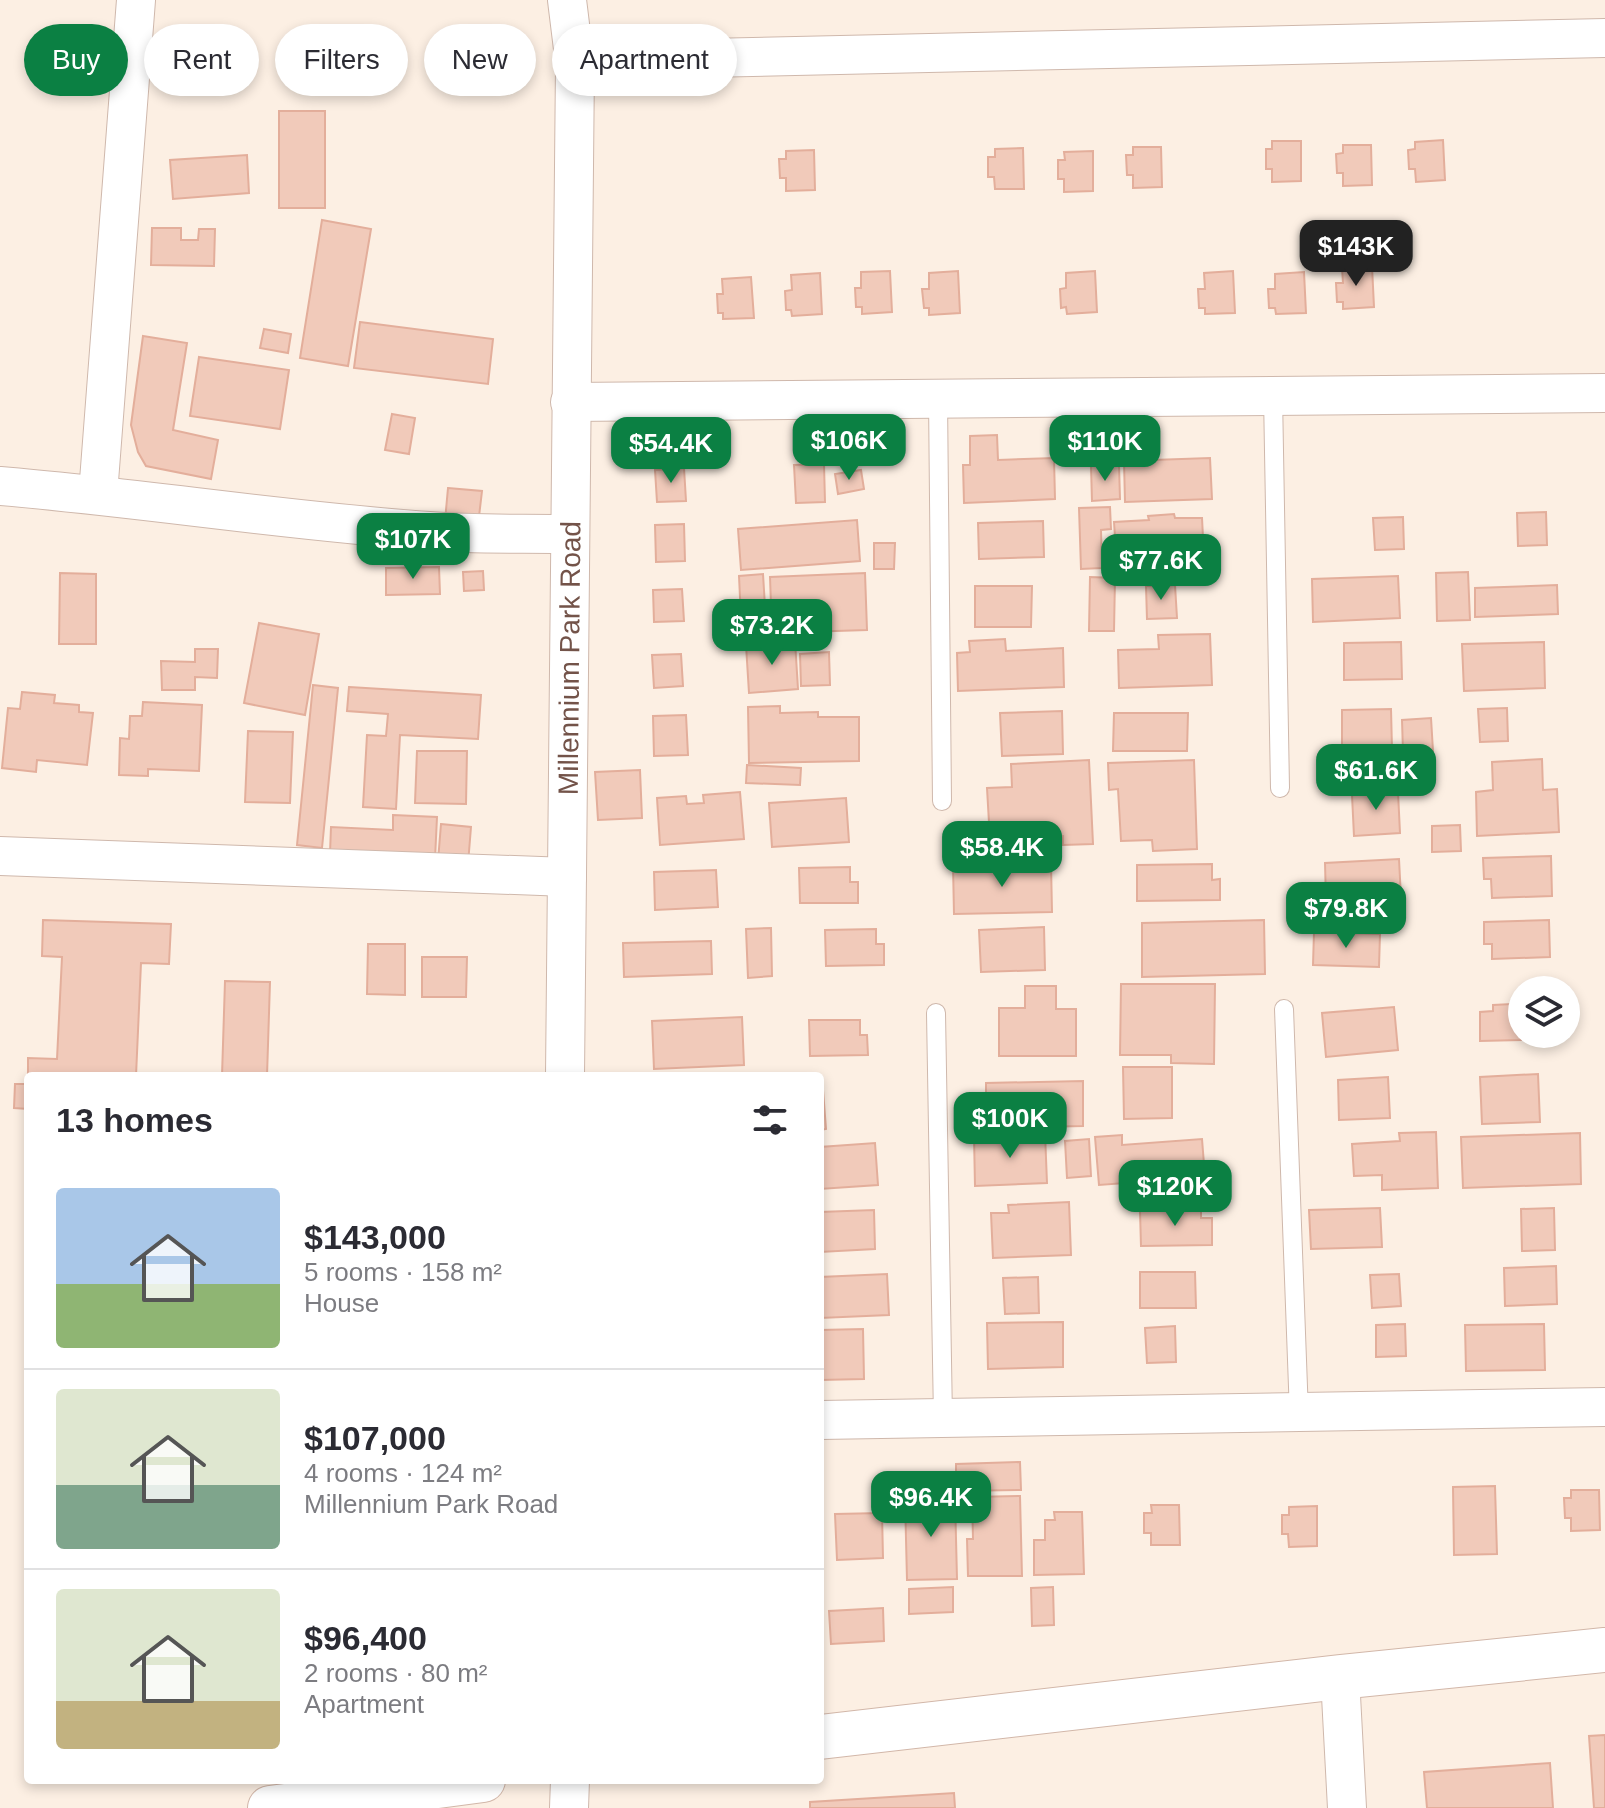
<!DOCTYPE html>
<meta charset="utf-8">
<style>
body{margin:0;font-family:Arial,sans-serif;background:#f7f7f7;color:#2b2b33;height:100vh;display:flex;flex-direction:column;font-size:30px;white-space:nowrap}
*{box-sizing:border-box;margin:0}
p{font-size:26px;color:#7c7c81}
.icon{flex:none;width:44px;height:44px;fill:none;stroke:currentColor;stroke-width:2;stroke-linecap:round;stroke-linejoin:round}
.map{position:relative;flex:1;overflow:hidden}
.details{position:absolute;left:24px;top:1072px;width:800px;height:712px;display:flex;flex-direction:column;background:#fff;border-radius:8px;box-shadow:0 4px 12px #0003}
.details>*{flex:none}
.banner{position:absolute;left:24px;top:24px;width:800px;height:72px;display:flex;gap:16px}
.buttons{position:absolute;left:1508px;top:976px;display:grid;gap:16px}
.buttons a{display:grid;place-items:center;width:72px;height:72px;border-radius:50%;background:#fff;box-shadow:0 4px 12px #0003;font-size:40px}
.price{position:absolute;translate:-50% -68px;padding:0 18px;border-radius:16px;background:#0b8043;color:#fff;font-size:26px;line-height:52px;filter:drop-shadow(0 2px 4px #0008)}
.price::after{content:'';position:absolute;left:50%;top:48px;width:24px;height:18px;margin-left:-12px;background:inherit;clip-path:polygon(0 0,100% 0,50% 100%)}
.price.on{background:#222;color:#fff}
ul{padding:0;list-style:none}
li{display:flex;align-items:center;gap:24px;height:200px;padding:0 32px}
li+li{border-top:2px solid #e1e1e2}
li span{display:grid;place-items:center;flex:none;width:224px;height:160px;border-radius:8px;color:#555}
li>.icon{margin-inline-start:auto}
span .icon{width:96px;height:96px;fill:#fffc;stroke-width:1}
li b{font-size:34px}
h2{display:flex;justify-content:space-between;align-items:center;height:96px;padding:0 32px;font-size:34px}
.tag{padding:0 28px;border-radius:36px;background:#fff;box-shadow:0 4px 12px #0003;font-size:28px;line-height:72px}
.tag.on{background:#0b8043;color:#fff}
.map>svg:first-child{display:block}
.building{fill:#f1caba;stroke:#e3ae9b;stroke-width:2}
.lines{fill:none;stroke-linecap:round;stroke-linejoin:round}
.lane-casing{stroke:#cfb8ac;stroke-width:20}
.street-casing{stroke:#cfb8ac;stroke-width:40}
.secondary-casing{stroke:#d2b7a9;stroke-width:46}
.lane{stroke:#fff;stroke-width:18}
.street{stroke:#fff;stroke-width:38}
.secondary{stroke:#fff;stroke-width:44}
.labels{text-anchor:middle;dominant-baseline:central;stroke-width:8;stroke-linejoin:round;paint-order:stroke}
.street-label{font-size:28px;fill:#735349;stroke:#fff4e9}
</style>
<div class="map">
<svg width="1605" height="1808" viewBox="0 0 1605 1808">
<rect width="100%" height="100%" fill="#fcefe3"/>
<!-- building -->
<path class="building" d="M279,111h46v97h-46z
M1443,140l2,40 -29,2 -1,-13h-6l-1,-19 7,-1v-7z
M1272,141h29v40l-29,1v-13h-6v-20h6z
M1343,145h28l1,40 -29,1v-13h-6l-1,-19 7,-1z
M1133,147h28l1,40 -29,1v-13h-6l-1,-20h7z
M1023,148l1,41h-29l-1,-12h-6v-20h7v-8z
M814,150l1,40 -29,1v-13h-6l-1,-19h7v-8z
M1093,151v40l-29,1v-13h-6v-19h7l-1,-8z
M247,155l2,38 -76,6 -3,-39z
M322,220l49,9 -23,137 -48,-8z
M152,228h29v12h17l1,-11h16l-1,37 -63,-1z
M1372,266l2,41 -31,2v-7h-6l-1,-19h7l-1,-15z
M890,271l2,41 -30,2v-7h-6l-1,-19h6v-16z
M958,271l2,42 -31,2v-7h-5l-2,-19h7v-16z
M1095,271l2,41 -30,2 -1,-7 -5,1 -1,-19 6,-1v-15z
M1233,271l2,42 -30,1v-6h-6l-1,-19h7l-1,-16z
M1304,272l2,41 -30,1 -1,-6h-6l-1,-19h7v-15z
M820,273l2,41 -30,2 -1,-6h-5l-1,-19 7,-1 -1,-15z
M751,277l3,41 -31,1v-6h-5l-1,-19h6l-1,-15z
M360,322l133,17 -5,45 -134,-16z
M264,329l27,5 -3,19 -28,-5z
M143,336l44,7 -14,87 45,10 -7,39 -65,-13 -8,-14 -7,-27z
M199,357l90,13 -9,59 -90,-13z
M392,414l23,4 -6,36 -24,-4z
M997,435l1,25 56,-2 1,41 -91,4 -1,-38h7v-29z
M1210,458l2,41 -87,3 -1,-41z
M824,464l1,38 -29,1 -2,-38z
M1119,465l1,34 -28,2 -1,-35z
M684,468l2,33 -29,1 -2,-32z
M861,470l3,19 -26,5 -3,-20z
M448,488l34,3 -4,34 -33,-4z
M1110,507l1,22 -10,1 1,38 -21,1 -2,-61z
M1546,512l1,33 -29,1 -1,-33z
M1174,514l1,4h27l2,39 -24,2v3l-63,4 -3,-44 35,-2 -1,-4z
M1403,517l1,32 -29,1 -2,-32z
M857,520l3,41 -119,9 -3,-41z
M1043,521l1,36 -65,2 -1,-36z
M684,524l1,37 -29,1 -1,-37z
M874,543h21l-1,26h-20z
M439,567l1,27 -54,1v-27z
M483,571l1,19 -20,1 -1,-19z
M1468,572l2,48 -33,1 -1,-48z
M60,573l36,1v70h-37z
M865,573l2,57 -95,3 -2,-56z
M763,574l4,65 -25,1 -3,-64z
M1398,576l2,42 -87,4 -1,-43z
M1090,577l25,1 -1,53h-25z
M1175,585l2,33 -30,1 -1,-33z
M1557,585l1,29 -83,3v-29z
M975,586h57l-1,41h-56z
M682,589l2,32 -30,1 -1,-32z
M259,623l60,11 -14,81 -61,-12z
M1210,634l2,51 -93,3 -1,-38 41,-1 -1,-14z
M1005,639l1,12 57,-3 1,39 -106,4 -1,-38 13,-1 -1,-11z
M795,641l3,48 -49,4 -3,-48z
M1401,642l1,37 -58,1v-37z
M1544,642l1,46 -81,3 -2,-47z
M195,649h23l-1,29 -22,-1v13h-33l-1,-29 34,1z
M829,652l1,33 -29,1 -1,-32z
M681,654l2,32 -29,2 -2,-33z
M313,685l25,3 -16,160 -25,-3z
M349,687l132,8 -3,44 -78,-4 -4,74 -33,-2 4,-72 19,1 2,-22 -41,-3z
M22,692l33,3 -1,8 25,2v7l14,1 -6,52 -50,-5 -1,12 -34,-4 6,-60 12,1z
M143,702l59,3 -3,66 -51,-2v7l-29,-1 1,-37 9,1 1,-23h12z
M780,706v7l38,-1v5h41v44l-110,2 -1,-56z
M1507,708l1,33 -28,1 -2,-33z
M1391,709l1,40 -50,1v-40z
M1062,711l1,43 -61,2 -2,-43z
M1114,713h74l-1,38h-74z
M686,715l2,40 -34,1 -1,-40z
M1431,718l2,33 -30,1 -1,-32z
M248,731l45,1 -3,71 -45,-1z
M417,751h50l-1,53 -51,-1z
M1542,759l1,31 14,-1 2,43 -82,4 -1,-44 17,-2 -1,-28z
M1089,760l4,84 -30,1v-9l-73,4 -3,-52 25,-1 -1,-23z
M1194,760l3,89 -44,2 -1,-11 -31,1 -3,-52 -9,1 -1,-27z
M747,765l54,3 -1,17 -54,-2z
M640,770l2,48 -44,2 -3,-48z
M1383,787v6l15,-1 2,41 -46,3 -2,-41 6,-1v-5z
M740,792l4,47 -84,6 -3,-47 29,-2 1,8 17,-1 -1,-8z
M846,798l3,44 -77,5 -3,-44z
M393,815l44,2 -2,42 -105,-6 1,-26 62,3z
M441,824l30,3 -3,37 -30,-3z
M1460,825l1,26 -29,1v-26z
M1551,856l1,40 -60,2 -1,-19h-7l-1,-21z
M1399,859l2,39 -75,3 -1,-38z
M1051,864l1,48 -98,2 -1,-49z
M1212,864v16l8,-1v21l-83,1v-36z
M850,867v15h8v21h-58l-1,-35z
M716,870l2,37 -63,3 -1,-38z
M43,920l128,4 -2,40 -28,-1 -5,113h-108v33l-14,-1 1,-24h13v-26l29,1 5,-102 -20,-1z
M1264,920l1,54 -123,3v-54z
M1549,920l1,37 -58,2v-15h-8v-22z
M1044,927l1,43 -64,2 -2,-42z
M771,928l1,48 -24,2 -2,-49z
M876,929v15h8v21l-58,1 -1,-36z
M1314,932l66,2 -1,33 -66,-2z
M711,941l1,33 -88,3 -1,-34z
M368,944h37v51l-38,-1z
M422,957h45l-1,40h-44z
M225,981l45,1 -3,94h-45z
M1121,984h94l-1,80 -43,-1v-8h-51z
M1025,986h31v23h20v47h-77v-48h26z
M1512,1004v8h8l1,28 -41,1v-29l13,-1v-6z
M1394,1007l4,43 -72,7 -4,-44z
M742,1017l2,48 -90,4 -2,-48z
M809,1020h51v15h7l1,20 -58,1z
M1123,1067h49v51l-48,1z
M1538,1074l2,48 -58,2 -2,-47z
M1388,1077l2,41 -51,2 -1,-40z
M1083,1081v45l-97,2v-45z
M820,1090h3l3,39 -6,1z
M1436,1132l2,56 -56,2v-15l-28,1 -2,-32 48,-3 -1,-8z
M1045,1133l2,50 -72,3 -1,-50z
M1580,1133l1,51 -118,4 -2,-51z
M1122,1135v10l80,-6 3,38 -106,8 -4,-48z
M1089,1139l2,37 -24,2 -2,-37z
M875,1143l3,42 -58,4v-42z
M1069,1202l2,53 -78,3 -2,-45h18l-1,-8z
M1380,1208l2,39 -71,2 -2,-39z
M1554,1208l1,42 -33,1 -1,-42z
M874,1210l1,39 -55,3v-40z
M1201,1210v8h11v27l-71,1 -1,-35z
M1556,1266l1,38 -52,2 -1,-38z
M1140,1272h55l1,36h-56z
M887,1274l2,41 -69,3v-41z
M1399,1274l2,32 -29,2 -2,-33z
M1038,1277l1,36 -34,1 -2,-36z
M1063,1322v45l-75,2 -1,-46z
M1405,1324l1,32 -30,1v-32z
M1544,1324l1,46 -79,1 -1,-46z
M1175,1326l1,36 -29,1 -2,-35z
M863,1329l1,50 -44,1v-50z
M1020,1462l1,28 -65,1v-27z
M1495,1486l2,68 -43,1 -1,-68z
M1571,1490h28l1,40 -29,1v-13h-6l-1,-20h7z
M1020,1496l2,80h-54l-1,-37h6l-1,-42z
M905,1498h50l2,81 -50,1z
M1151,1505h28l1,40h-29v-12h-7v-20h8z
M1317,1506v40l-28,1 -1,-13h-6v-19h7v-8z
M1054,1512h28l2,62 -50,1v-35h11v-20h10z
M882,1513l1,45 -46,2 -2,-46z
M953,1587v25l-44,2v-25z
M1053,1587l1,38 -22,1 -1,-38z
M883,1608l1,33 -53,3 -2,-33z
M1605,1735v73h-11l-5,-72z
M1550,1763l3,45h-126l-3,-36z
M954,1793l1,15h-145v-6z"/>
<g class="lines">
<!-- lane casing -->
<g class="lane-casing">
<path id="lane" d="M1273,395l7,393
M938,397l4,404
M1284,1009l15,405
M936,1013l7,405"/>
</g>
<!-- street casing -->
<g class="street-casing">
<g id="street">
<path d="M575,65l85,-6 945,-21"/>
<path d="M570,402l1035,-9"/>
<path d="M0,486c143,12 286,35 429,45 47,4 94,2 140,3"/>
<path d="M98,494l38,-494"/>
<path d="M0,856l567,21"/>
<path id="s1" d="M565,1076l10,-1011 -8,-65"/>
<path d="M820,1420l785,-13"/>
<path d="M1340,1677l7,131"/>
<path d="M569,1808l1,-28"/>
</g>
</g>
<!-- secondary casing -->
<g class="secondary-casing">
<path id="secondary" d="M820,1737l520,-60 265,-27
M270,1808l213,-28"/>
</g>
<!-- lane -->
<use href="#lane" class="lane"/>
<!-- street -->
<use href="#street" class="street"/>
<!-- secondary -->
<use href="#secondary" class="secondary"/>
</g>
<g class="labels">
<!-- street labels -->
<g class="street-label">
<text stroke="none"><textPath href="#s1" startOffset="418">Millennium Park Road</textPath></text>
</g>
</g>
</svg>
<div class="buttons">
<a><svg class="icon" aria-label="layers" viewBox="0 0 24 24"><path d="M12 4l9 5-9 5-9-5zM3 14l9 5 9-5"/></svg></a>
</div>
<b class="price on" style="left:1356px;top:288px">$143K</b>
<b class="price" style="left:849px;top:482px">$106K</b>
<b class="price" style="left:1105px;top:483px">$110K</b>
<b class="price" style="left:671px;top:485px">$54.4K</b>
<b class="price" style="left:413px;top:581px">$107K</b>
<b class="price" style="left:1161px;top:602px">$77.6K</b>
<b class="price" style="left:772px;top:667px">$73.2K</b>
<b class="price" style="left:1376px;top:812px">$61.6K</b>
<b class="price" style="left:1002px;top:889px">$58.4K</b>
<b class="price" style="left:1346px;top:950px">$79.8K</b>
<b class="price" style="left:1010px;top:1160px">$100K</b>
<b class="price" style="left:1175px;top:1228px">$120K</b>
<b class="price" style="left:931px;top:1539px">$96.4K</b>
<div class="banner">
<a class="tag on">Buy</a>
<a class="tag">Rent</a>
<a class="tag">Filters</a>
<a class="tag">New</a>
<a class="tag">Apartment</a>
</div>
<section class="details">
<h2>13 homes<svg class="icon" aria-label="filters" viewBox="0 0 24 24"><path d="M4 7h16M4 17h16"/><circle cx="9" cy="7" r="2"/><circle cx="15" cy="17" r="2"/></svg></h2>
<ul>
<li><span style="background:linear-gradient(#a9c7e8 60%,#8fb573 0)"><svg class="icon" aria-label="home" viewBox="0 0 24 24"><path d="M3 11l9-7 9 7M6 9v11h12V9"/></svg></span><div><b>$143,000</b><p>5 rooms · 158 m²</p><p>House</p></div></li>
<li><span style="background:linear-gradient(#dfe7d0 60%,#7fa58c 0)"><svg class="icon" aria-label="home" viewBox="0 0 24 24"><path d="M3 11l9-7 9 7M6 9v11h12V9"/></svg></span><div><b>$107,000</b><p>4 rooms · 124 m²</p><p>Millennium Park Road</p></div></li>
<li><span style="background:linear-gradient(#dfe7d0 70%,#c2b280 0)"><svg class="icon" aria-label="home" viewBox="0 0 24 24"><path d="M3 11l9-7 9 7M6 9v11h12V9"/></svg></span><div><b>$96,400</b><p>2 rooms · 80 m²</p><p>Apartment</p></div></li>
</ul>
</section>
</div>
